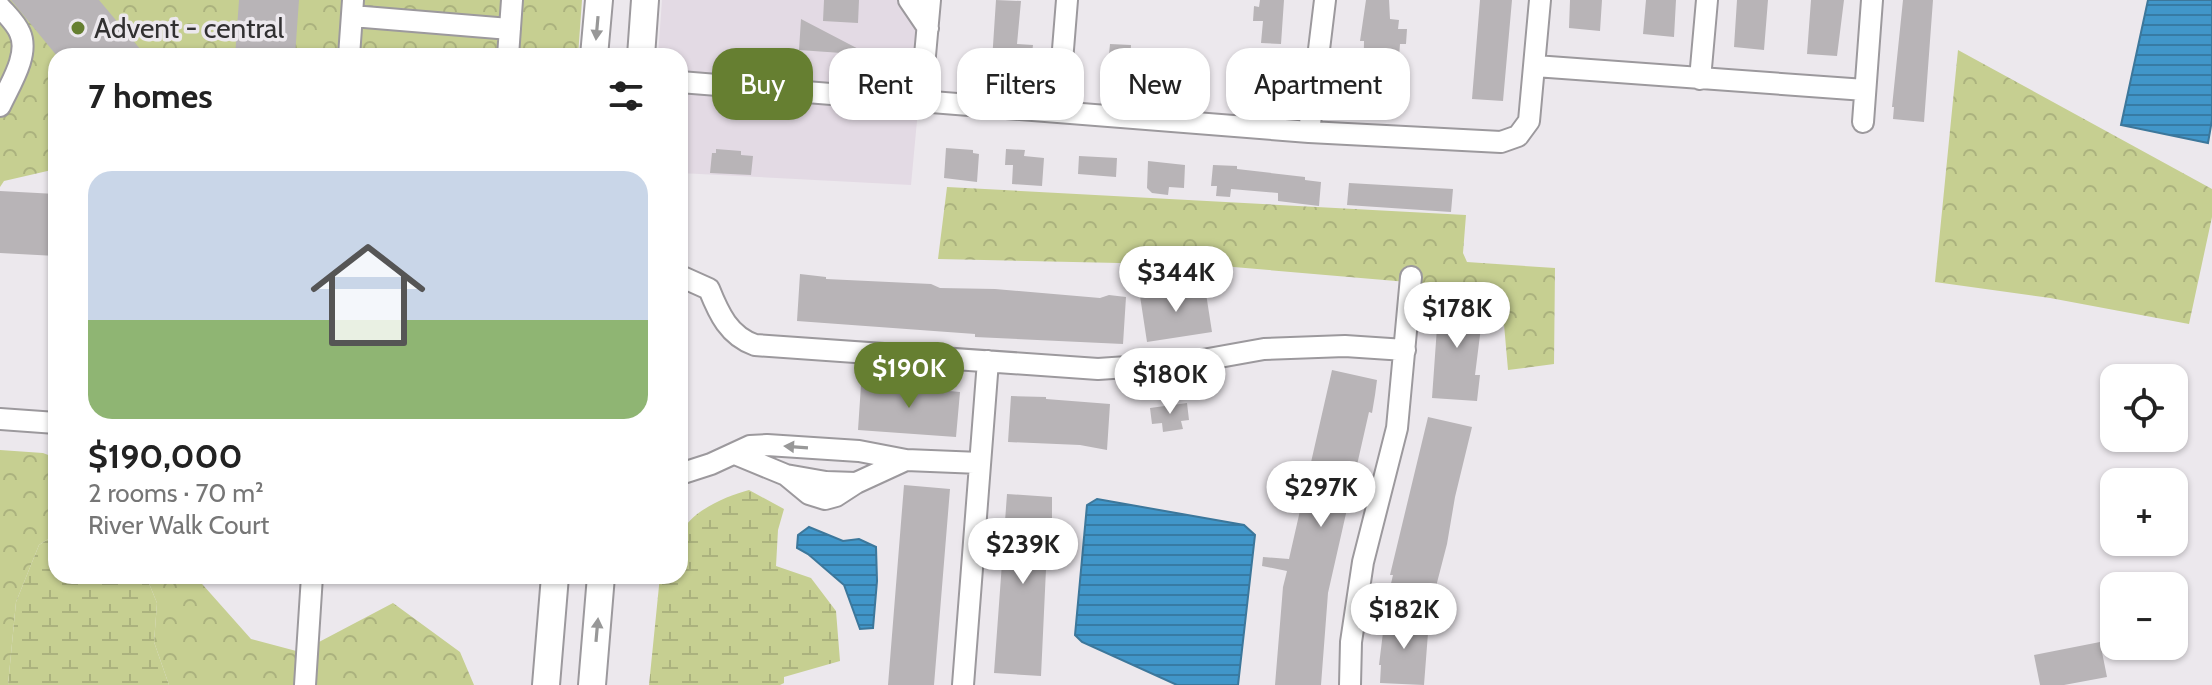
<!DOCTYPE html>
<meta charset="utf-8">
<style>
body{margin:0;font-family:Cabin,sans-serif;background:#f6f6f6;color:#222;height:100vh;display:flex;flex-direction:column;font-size:30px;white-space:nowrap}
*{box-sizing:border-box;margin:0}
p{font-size:26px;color:#767676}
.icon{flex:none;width:44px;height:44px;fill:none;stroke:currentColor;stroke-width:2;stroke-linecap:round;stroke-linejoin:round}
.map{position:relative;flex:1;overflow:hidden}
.panel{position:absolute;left:48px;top:48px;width:640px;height:536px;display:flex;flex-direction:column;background:#fff;border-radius:24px;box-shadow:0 2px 6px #0004}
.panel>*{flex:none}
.guide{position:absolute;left:712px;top:48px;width:760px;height:72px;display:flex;gap:16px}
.buttons{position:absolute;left:2100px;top:364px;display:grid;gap:16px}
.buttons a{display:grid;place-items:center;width:88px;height:88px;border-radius:16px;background:#fff;box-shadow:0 2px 6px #0004;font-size:40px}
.price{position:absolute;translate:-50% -68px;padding:0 18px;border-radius:28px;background:#fff;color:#222;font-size:26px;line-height:52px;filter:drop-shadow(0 2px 4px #0008)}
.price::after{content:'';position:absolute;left:50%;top:48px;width:24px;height:18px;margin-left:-12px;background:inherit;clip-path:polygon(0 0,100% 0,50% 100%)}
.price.selected{background:#667f31;color:#fff}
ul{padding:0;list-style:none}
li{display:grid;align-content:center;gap:16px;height:424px;padding:0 40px}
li+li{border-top:2px solid #e0e0e0}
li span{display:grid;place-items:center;height:248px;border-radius:24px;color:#555}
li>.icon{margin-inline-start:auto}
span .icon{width:144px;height:144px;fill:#fffc;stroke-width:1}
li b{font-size:34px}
h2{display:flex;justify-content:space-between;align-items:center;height:96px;padding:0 40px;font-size:34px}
.tag{padding:0 28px;border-radius:24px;background:#fff;box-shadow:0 2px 6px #0004;font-size:28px;line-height:72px}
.tag.selected{background:#667f31;color:#fff}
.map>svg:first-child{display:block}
.built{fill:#e3dae4}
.forest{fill:url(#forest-crowns)}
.wetland{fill:url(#wetland-marsh)}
.water{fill:url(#water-rules);stroke:#3c779b;stroke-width:2}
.building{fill:#b8b4b7}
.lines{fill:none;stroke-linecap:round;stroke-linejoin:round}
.minor-casing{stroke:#9c999d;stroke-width:24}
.major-casing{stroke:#9c999d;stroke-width:30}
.minor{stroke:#fff;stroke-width:20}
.major{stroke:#fff;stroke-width:26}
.oneway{fill:#989898}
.poi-dot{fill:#667f31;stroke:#ece8ed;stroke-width:3}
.labels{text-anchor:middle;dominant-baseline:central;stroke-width:7;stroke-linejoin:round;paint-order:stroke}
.poi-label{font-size:28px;fill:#313031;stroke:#ece8ed;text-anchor:start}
</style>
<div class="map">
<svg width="2212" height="685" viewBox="0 0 2212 685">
<defs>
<pattern id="forest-crowns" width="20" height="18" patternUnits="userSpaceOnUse" patternTransform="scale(2)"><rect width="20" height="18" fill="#c6cf91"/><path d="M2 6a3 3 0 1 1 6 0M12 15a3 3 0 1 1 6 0" fill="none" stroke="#abb27e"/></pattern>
<pattern id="wetland-marsh" width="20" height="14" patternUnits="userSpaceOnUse" patternTransform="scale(2)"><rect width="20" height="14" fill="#c6cf91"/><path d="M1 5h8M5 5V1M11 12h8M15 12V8" fill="none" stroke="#abb27e"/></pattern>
<pattern id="water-rules" width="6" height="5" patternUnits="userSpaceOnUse" patternTransform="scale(2)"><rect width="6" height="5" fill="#4196c9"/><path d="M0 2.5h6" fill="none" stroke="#377ba4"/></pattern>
</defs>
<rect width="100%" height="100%" fill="#ece8ed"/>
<!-- built -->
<path class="built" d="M662,0h266l-8,90 -240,-19v-15h-22z
M680,92l238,18 -7,75 -231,-12z"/>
<!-- forest -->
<path class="forest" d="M0,0h582l-4,56h-522v113l-52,12 -4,6z
M1958,50l254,139v28l-23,107 -139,-26 -115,-16z
M947,187l519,28 -3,38 4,9 88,6 -1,96 -46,6 -7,-80 -291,-25 -272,-6z
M0,450l43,3 13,5v76l-17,11 -23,57 -8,83h-8z
M146,576h49l56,63 49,13 93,-49 67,49 14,33h-305l-15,-43 3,-39z"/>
<!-- wetland -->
<path class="wetland" d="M749,490l35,19 -6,21 -2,36 35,12 25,33 4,50 -56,16v6l-4,2h-131l11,-109h20c0,-11 -3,-29 0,-40 9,-25 47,-40 69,-46z
M56,534v42h90l11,27 -3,39 15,43h-161l8,-83 23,-57z"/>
<!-- water -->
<path class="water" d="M2148,0h64v120l-4,23 -87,-18z
M1097,499l147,26 11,10 -17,150h-61l-95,-43 -7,-7 12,-130z
M809,527l34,14 16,-2 17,8 1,34 -4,47 -13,1 -16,-44 -36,-31 -11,-6 1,-13z"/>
<!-- building -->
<path class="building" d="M11,0h88l47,56h-89z
M239,0h60l-4,56h-60z
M824,0h35l-1,23 -35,-2z
M996,0l25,1 -4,43 16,1 -2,17 -18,-1 -1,17 -21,-2z
M1260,0h24l-3,44 -20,-1 2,-22h-10l1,-15 5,1z
M1366,0h23l1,19 9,1 -1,9h9l-1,15h-6l-4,52 -33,-2 1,-53h-4z
M1480,0h32l-9,101 -31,-2z
M1570,0h32l-2,31 -31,-3z
M1646,0h30l-2,37 -31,-3z
M1737,0h31l-4,50 -30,-3z
M1811,0h33l-7,56 -30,-2z
M1903,0h30l-9,122 -31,-3 1,-12h-2z
M801,19l69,36 -71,-5z
M1110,44l21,1 -1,18 19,2 -2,22h-6l-4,4 -3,-5 -28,-2z
M1253,55l20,1 -2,21h5l-1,14h-4l-1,9 -29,-2 1,-20 9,1z
M946,148l27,2v3l6,1 -2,28 -33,-4z
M716,149l25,2v4l12,1 -2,19 -41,-2 2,-20h4z
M1006,149l19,1 -1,6 20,2 -2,28 -30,-2 1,-19h-8z
M1079,156l38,2 -1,19 -38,-3z
M1148,161l37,4 -1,23 -15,-1 -1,8 -16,-2 -5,-5z
M1213,165l24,1v3l68,8v3l16,2 -2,24 -41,-5v-8l-47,-4 -1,8 -14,-1 1,-10h-6z
M1349,183l104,6 -2,23 -104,-7z
M0,191l56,3v62l-56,-3z
M800,274l26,3v2l105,5 9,4 55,1 105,9 9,-3 17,2 -3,47 -148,-7v-3l-178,-13z
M1200,287h5l7,45 -65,10 -7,-46z
M1439,299l45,4 -9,72h5l-3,26 -45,-3z
M1332,370l45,10 -2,15 -3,18 -3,-1 -41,181 -7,92h-46l8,-98 4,-16 -25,-5 1,-9 26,2z
M877,384l83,8 -4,45 -98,-7 3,-45z
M1011,396l35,1v2l64,5 -3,46 -27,-5 -72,-3z
M1187,403l2,17 -8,1 2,8 -20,3 -1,-9 -10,1 -2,-16z
M1428,417l44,10 -17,70 -8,47 -15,58 -43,-10 4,-17h-3z
M904,485l46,4 -16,196h-46z
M1007,494l45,3v26h-3l-3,46 -5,107 -47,-3z
M1385,616l44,4 -5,65 -44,-2 1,-18h-2z
M2100,642l7,35 -43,8h-24l-6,-30z"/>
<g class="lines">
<!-- minor casing -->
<g class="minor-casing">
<path id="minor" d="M909,0l19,28
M0,7c7,8 16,16 20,26 10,22 -11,53 -20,73
M352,16l158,13
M349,56l4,-56
M508,56l4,-56
M1535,66l330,24
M1700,79l7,-79
M680,82l629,50 192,10 17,-6 11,-15 11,-121
M921,100l9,-100
M1058,111l9,-111
M1863,122l9,-122
M1309,132l16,-132
M680,276l29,13c10,25 20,47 46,56l343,24 88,-6 78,-14 81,-3 60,4
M0,419l56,4
M735,454l51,21 23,19 16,5 11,-3 20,-13 50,-23
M680,474l31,-10 39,-18 17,-1 92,6 47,9 74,3
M786,475l40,7 30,1
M305,685l7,-109
M963,685l25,-324
M1350,685l1,-43 12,-80 34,-134 14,-151"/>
</g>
<!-- major casing -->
<g class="major-casing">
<path id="major" d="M594,56l5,-56
M641,56l4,-56
M546,685l9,-109
M592,685l9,-109"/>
</g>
<!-- minor -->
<use href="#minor" class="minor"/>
<!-- major -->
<use href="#major" class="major"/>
</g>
<!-- one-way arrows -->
<defs><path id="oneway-solid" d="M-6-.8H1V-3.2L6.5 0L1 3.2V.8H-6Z" transform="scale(2)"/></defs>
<g class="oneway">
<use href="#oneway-solid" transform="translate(597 28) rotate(95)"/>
<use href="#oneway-solid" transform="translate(796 447) rotate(-176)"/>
<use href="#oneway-solid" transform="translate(597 630) rotate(-85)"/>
</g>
<!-- markers -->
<circle class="poi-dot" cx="78" cy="28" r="8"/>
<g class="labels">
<!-- poi labels -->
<g class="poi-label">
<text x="94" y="28">Advent - central</text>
</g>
</g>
</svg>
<div class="buttons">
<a><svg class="icon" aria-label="locate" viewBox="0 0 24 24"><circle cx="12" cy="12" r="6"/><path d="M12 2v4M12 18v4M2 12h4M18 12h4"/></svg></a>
<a>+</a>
<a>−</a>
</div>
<b class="price" style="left:1176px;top:314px">$344K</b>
<b class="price" style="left:1457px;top:350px">$178K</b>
<b class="price selected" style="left:909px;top:410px">$190K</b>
<b class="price" style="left:1170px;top:416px">$180K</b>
<b class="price" style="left:1321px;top:529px">$297K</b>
<b class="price" style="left:1023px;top:586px">$239K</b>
<b class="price" style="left:1404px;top:651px">$182K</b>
<div class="guide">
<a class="tag selected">Buy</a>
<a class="tag">Rent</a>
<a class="tag">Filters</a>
<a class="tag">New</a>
<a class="tag">Apartment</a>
</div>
<section class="panel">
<h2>7 homes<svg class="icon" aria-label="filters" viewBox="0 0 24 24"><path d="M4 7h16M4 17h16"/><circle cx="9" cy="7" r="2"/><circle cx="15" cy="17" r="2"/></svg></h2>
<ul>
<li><span style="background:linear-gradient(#c9d6e8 60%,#8fb573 0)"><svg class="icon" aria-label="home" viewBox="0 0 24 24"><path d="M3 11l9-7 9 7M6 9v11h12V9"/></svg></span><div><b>$190,000</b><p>2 rooms · 70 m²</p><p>River Walk Court</p></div></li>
</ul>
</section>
</div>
